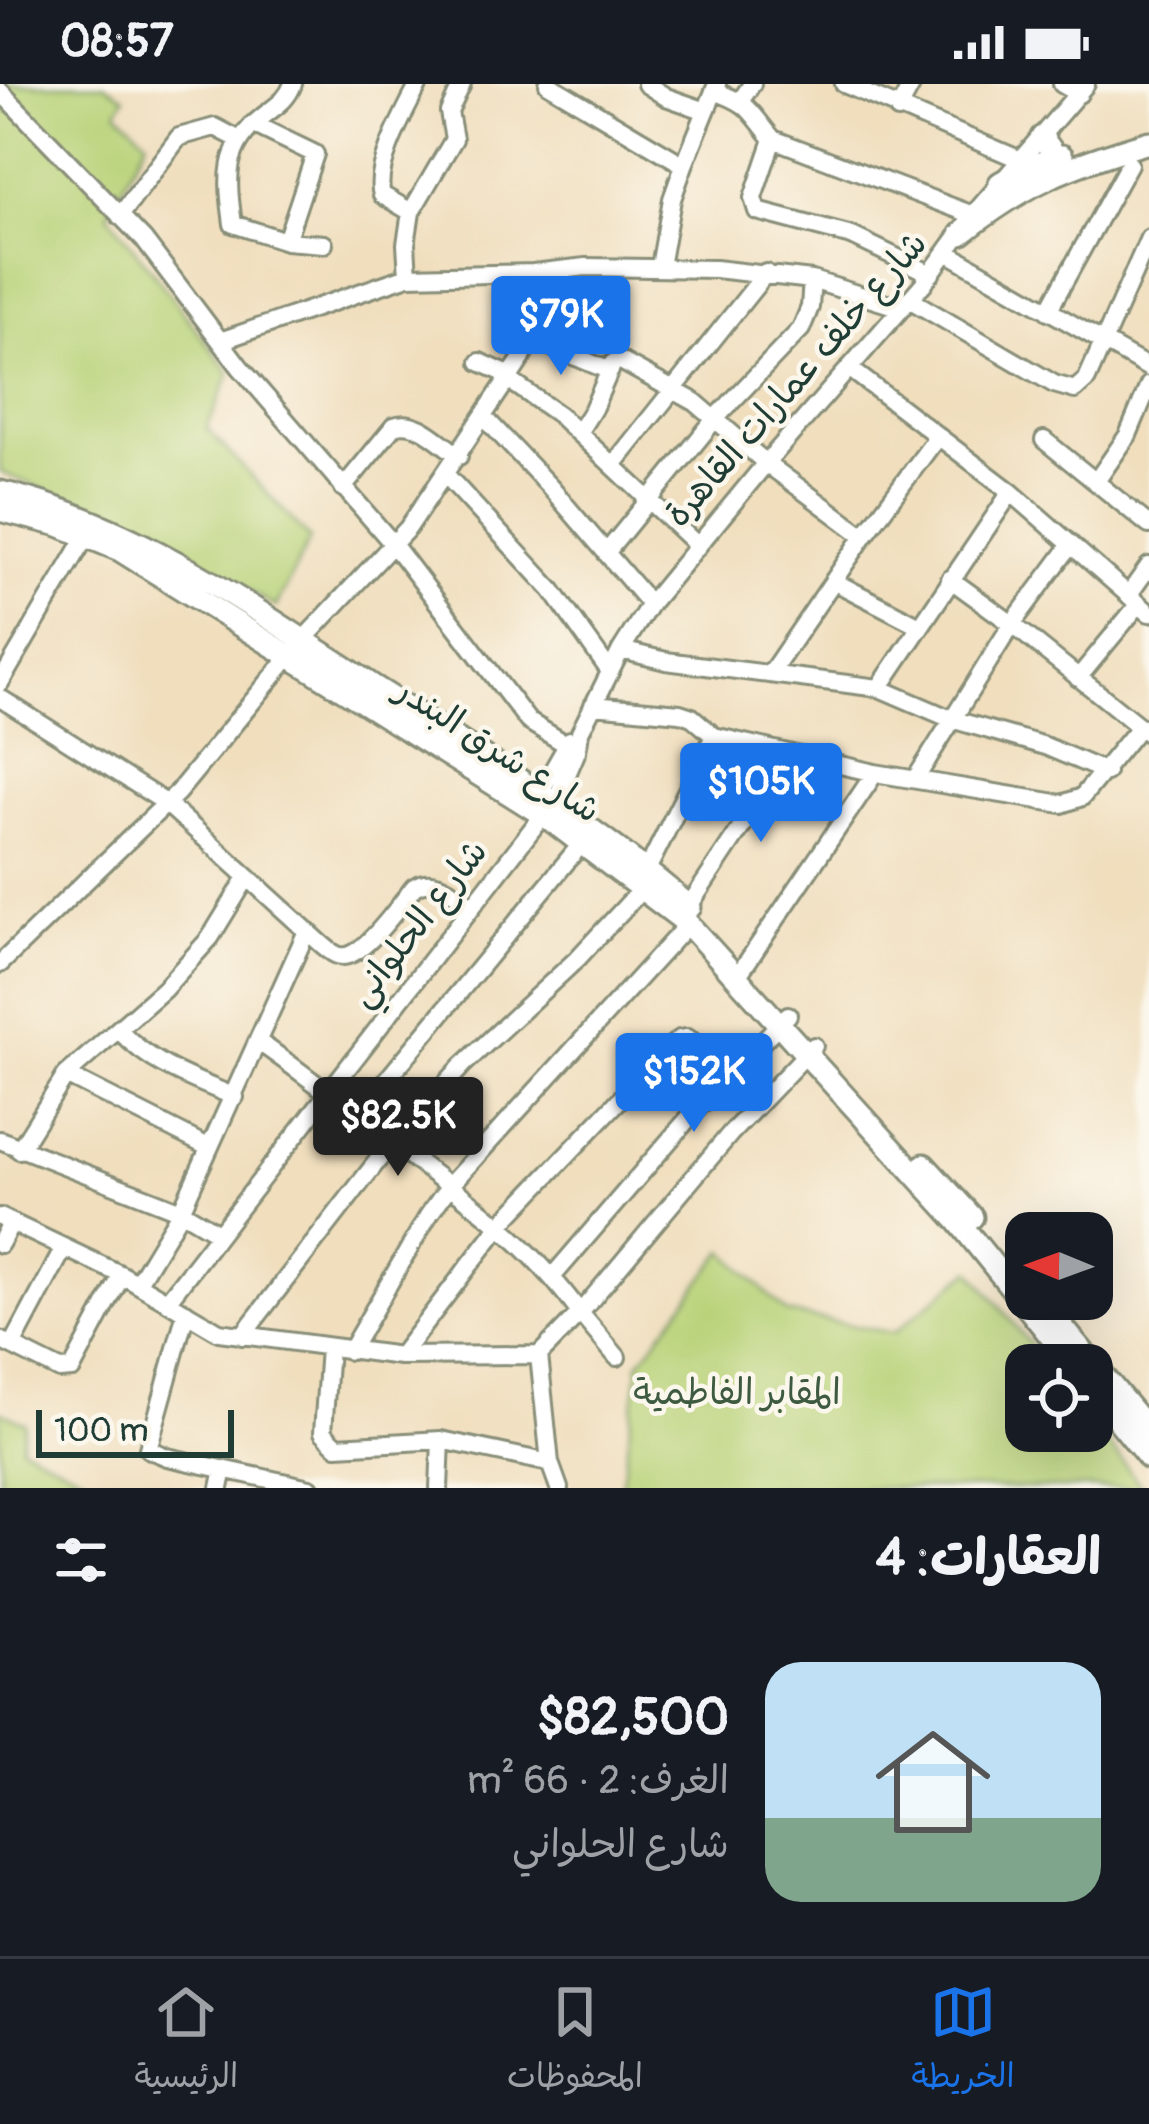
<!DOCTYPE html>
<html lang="ar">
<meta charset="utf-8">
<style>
body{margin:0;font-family:Pangolin,"Playpen Sans Arabic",sans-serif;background:#242831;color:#f1f3f6;direction:rtl;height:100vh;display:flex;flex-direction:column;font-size:45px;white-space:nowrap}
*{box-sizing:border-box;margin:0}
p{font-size:39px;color:#9ea1a6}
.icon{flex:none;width:66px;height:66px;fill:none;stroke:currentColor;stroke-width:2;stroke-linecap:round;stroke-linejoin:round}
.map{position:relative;height:1404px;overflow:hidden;direction:ltr}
.side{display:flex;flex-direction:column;background:#171b24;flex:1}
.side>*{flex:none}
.needle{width:78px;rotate:271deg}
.tools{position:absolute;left:1005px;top:1128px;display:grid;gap:24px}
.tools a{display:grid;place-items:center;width:108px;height:108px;border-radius:24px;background:#171b24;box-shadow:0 12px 48px #0002;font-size:60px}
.scale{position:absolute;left:36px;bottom:30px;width:198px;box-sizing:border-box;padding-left:12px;border:6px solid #1f3d34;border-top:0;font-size:33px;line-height:42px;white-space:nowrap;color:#1f3d34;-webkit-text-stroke:9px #fbf7ec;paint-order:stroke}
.price{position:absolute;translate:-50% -102px;padding:0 27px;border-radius:12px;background:#1a73e8;color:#fff;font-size:39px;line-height:78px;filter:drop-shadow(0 3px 6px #0008)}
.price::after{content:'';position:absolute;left:50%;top:72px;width:36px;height:27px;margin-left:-18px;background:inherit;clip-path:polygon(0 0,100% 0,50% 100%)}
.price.selected{background:#222;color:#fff}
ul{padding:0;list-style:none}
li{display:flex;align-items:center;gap:36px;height:300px;padding:0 48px}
li span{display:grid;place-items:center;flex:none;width:336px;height:240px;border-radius:36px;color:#555}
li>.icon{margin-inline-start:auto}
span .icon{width:144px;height:144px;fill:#fffc;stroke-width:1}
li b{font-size:51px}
h2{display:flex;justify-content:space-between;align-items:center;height:144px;padding:0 48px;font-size:51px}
.status{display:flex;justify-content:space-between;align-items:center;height:84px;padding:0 60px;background:#171b24;direction:ltr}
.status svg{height:33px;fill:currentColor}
.tabs{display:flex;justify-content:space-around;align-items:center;height:168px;border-top:3px solid #363941;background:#171b24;font-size:33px;color:#9ea1a6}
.tabs a{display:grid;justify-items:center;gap:6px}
.tabs .selected{color:#1a73e8}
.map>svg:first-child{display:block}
.green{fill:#b8d277;stroke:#6c8856;stroke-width:3}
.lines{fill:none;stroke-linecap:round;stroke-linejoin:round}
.minor-casing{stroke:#888e78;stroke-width:22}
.tertiary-casing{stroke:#888e78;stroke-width:27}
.secondary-casing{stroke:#888e78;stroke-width:27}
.minor{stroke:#fff;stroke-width:16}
.tertiary{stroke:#fff;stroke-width:21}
.secondary{stroke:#fff;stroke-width:21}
.labels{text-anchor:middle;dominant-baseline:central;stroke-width:9;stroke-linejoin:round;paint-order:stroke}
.street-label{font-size:36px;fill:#1f3d34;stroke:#fbf7ec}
.park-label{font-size:36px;fill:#3e5b41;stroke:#fbf7ec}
</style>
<div class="status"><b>08:57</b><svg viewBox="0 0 49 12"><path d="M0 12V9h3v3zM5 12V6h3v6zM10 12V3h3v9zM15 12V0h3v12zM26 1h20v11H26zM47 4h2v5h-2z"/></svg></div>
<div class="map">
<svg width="1149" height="1404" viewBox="0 0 1149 1404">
<rect width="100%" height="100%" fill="#fbf7ec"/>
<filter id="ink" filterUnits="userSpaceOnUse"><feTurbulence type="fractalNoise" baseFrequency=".00833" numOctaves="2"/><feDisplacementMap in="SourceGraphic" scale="24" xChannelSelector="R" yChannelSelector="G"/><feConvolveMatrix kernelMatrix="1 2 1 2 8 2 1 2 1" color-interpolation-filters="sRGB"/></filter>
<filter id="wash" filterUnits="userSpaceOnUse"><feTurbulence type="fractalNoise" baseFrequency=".004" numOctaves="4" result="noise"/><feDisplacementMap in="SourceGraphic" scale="48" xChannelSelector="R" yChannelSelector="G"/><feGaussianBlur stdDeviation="2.7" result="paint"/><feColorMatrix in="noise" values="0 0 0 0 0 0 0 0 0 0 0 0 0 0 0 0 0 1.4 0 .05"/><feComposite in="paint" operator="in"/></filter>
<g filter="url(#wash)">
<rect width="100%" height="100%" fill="#f0debd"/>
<!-- green -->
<path class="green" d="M0,0h103l22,13 -8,14 30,29 -39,74 122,159 -23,56 103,110 -34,68 -121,-72 -155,-63z
M724,1167l63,62 107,20 77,-63 75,95h-20v66h66v-8l51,65h-522l18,-125z
M0,1327l25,12 -4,23 86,42h-107z"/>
</g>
<g filter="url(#ink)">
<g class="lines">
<!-- minor casing -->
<g class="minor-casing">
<path id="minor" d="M293,0c-7,18 -18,22 -32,34 -38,30 -34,61 -28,106l53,17 38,3
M548,0l136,81 -12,34 -12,68
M646,0l20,13 40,14 11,-27
M844,0l177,76
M1062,0l17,10
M0,7l144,149 96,127 153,177 135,177 49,30
M714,7c39,14 34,19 59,48l200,76
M741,16l11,-16
M898,26l14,-26
M253,40l62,30 -29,87
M773,55l-20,59 4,13 95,25 79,38
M684,81l22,-54
M411,128l43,-73 -5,-27 13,-28
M120,132l59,-79 36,-10 23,12
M948,169l201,115
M408,192l-2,-32 5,-32 -29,-17c-9,-28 24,-85 37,-111
M909,215l145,85 21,6 12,-11 62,-141
M1048,227l81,-147
M531,254l79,33
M223,256l185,-64 125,-3 53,-6 129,2 97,11 89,28
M480,278l31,14
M849,284l162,124 138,121
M509,296l50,35 138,130
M484,333l66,70 100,117
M578,349l15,-24 20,-46 6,-3 76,42 71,61 98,73
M1044,356l105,85
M613,381l153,-192
M446,391l106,115 57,80
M1097,396l31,-45 21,-50
M343,404l51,-62c23,-9 46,17 65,30
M606,469l109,-134 86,-90 9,-22 2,-27
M950,495l62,45 137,110
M833,497l87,45
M1129,510l20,-28
M621,566l45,11 213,27 72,31 94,27 61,26
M770,590l94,-138 74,-100
M1078,594l61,-74
M0,599l87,-148
M879,604l132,-196
M0,614l166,105 141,128 -126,280 -44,73
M593,621l87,8 12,4 22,19
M916,694l96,-154 58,-78
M535,717l35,-61
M551,728l26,-61 3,-19 41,-82 29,-46 116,-141 157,-179 50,-69 113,-131
M647,786l67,-134 161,37 187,31 20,-7 57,-70
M689,822l101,-152
M307,847c9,7 20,20 30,24 22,10 64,-52 77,-68 21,-13 40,7 59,19
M0,880l178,-172 125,-152 105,-112 114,-170 10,-24 1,-61
M737,893l138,-204
M120,947c31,34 73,48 115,66
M259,958c47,33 90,67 135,102 72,55 132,94 186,169l150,-179 84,-88
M66,991l142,72
M358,1031l224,-272
M0,1056l181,71 37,22
M19,1066l47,-75 98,-86 46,-51 36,-59
M0,1133l122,58 97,57 181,24 139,-1
M0,1160l11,-21
M553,1192l140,-163 95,-98
M168,1216l375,-485
M186,1228l-38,137 19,8 143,31
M242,1252l150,-194 71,-77 114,-106 66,-71
M0,1256l60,30 12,-1 50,-94
M12,1262l52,-98
M329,1264l-6,84 14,14 104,-6 109,23
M350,1267l78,-135 22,-31 238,-261
M400,1272l101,-132 171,-179 8,-6 7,-1 13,7 33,27
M220,1404l4,-19
M439,1404l2,-48
M559,1404l-9,-25 -11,-108 41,-42 37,44"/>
</g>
<!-- tertiary casing -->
<g class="tertiary-casing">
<path id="tertiary" d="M1042,53l22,31
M1000,99l28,-16 34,-11
M961,150c65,-52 109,-69 188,-92"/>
</g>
<!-- secondary casing -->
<g class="secondary-casing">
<path id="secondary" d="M0,408c136,31 258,119 373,194 109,69 219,137 317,221
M0,426l59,15 61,25 428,268 140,106 269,296 117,145
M924,1081l48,52
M1039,1215l110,132
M1092,1304l57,70"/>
</g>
<!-- minor -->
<use href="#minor" class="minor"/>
<!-- tertiary -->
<use href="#tertiary" class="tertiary"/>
<!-- secondary -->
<use href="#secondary" class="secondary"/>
</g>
</g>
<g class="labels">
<!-- street labels -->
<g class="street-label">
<text transform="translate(796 295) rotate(-49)">شارع خلف عمارات القاهرة</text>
<text transform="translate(498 666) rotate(33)">شارع شرق البندر</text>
<text transform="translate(418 839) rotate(-52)">شارع الحلواني</text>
</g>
<!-- park labels -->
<g class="park-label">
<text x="737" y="1308">المقابر الفاطمية</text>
</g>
</g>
</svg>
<div class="tools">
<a><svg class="needle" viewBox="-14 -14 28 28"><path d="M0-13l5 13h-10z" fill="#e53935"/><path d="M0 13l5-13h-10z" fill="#9ea1a6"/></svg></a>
<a><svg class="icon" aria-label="locate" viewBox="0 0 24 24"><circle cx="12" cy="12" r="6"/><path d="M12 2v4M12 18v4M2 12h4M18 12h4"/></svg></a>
</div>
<div class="scale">100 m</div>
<b class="price" style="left:561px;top:294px">$79K</b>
<b class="price" style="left:761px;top:761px">$105K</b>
<b class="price" style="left:694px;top:1051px">$152K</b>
<b class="price selected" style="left:398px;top:1095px">$82.5K</b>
</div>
<section class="side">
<h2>العقارات: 4<svg class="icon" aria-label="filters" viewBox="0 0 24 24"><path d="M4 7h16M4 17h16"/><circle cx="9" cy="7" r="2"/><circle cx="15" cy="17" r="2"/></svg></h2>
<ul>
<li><span style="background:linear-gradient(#bfe0f5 65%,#7fa58c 0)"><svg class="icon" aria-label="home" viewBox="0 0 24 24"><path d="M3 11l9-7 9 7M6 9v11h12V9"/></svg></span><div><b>$82,500</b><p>الغرف: 2 · 66 m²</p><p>شارع الحلواني</p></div></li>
</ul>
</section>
<nav class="tabs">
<a class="selected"><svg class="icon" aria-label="map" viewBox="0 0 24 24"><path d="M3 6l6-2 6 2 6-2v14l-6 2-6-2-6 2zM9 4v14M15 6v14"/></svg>الخريطة</a>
<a><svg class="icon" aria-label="saved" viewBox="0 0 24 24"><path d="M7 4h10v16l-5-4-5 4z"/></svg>المحفوظات</a>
<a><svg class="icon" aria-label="home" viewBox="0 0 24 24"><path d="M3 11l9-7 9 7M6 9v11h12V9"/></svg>الرئيسية</a>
</nav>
